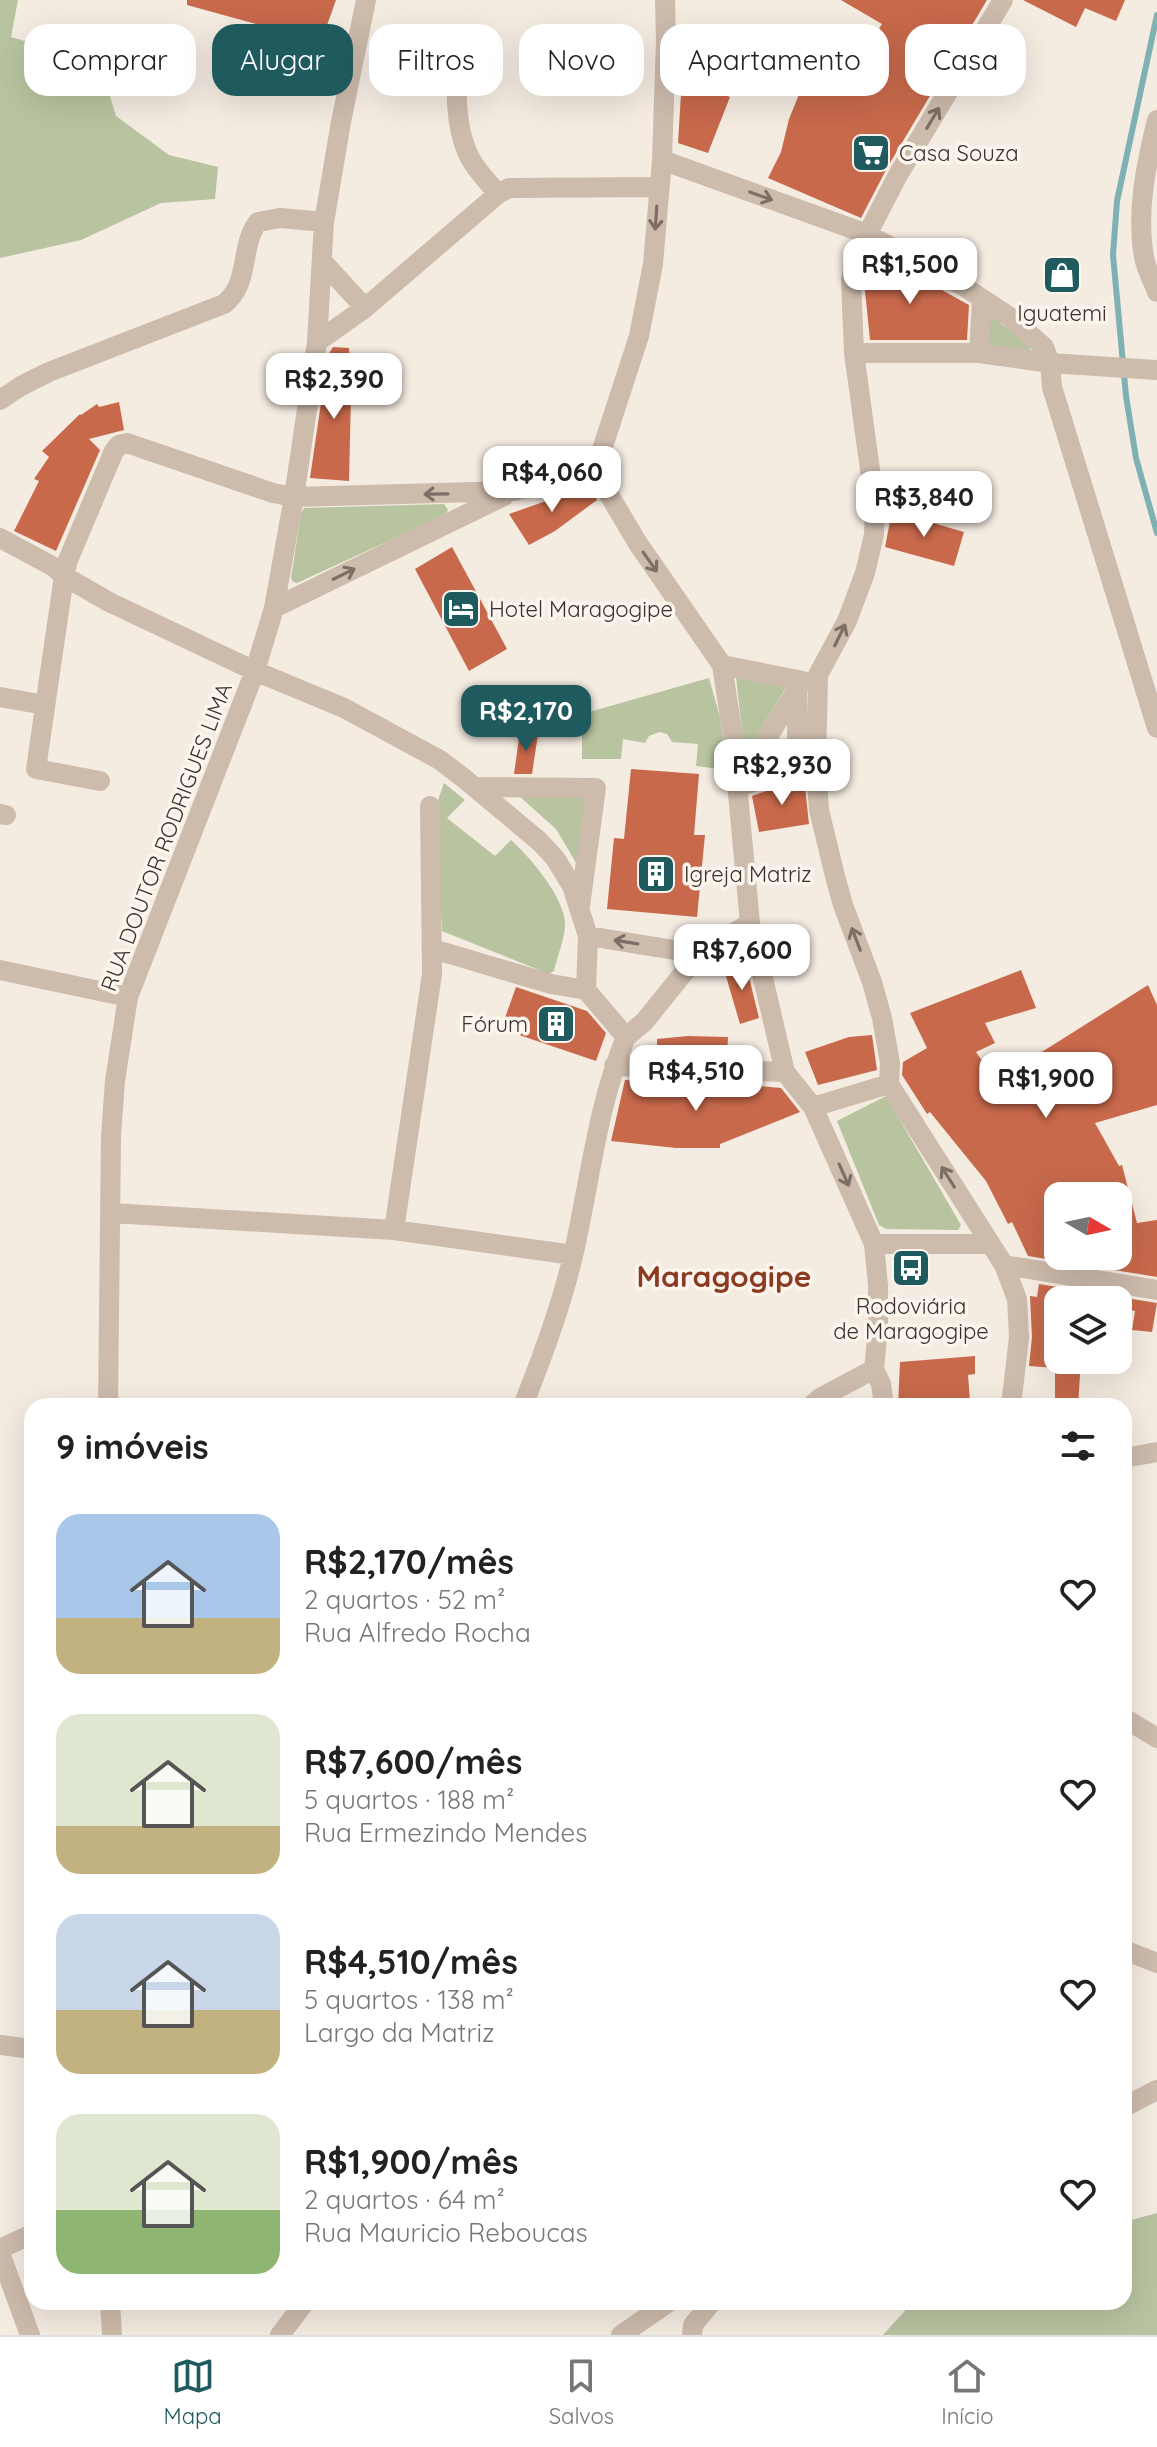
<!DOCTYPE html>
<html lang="pt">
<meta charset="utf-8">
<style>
body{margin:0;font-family:Quicksand,sans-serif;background:#f6f6f6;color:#222;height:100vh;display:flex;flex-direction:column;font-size:30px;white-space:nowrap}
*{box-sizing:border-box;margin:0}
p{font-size:26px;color:#767676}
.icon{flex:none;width:44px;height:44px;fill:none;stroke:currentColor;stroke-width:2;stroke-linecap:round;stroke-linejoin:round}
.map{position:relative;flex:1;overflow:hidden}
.sheet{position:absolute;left:24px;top:1398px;width:1108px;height:912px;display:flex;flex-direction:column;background:#fff;border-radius:24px;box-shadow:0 8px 32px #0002}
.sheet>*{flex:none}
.banner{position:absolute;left:24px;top:24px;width:1110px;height:72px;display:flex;gap:16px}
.needle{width:52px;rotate:99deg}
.tools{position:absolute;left:1044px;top:1182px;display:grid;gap:16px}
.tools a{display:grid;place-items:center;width:88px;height:88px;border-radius:16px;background:#fff;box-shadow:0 8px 32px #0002;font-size:40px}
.price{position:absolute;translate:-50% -68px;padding:0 18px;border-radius:16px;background:#fff;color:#222;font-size:26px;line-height:52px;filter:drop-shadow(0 2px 4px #0008)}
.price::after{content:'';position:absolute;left:50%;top:48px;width:24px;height:18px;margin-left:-12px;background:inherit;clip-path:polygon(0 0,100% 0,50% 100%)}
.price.selected{background:#1f5a5e;color:#fff}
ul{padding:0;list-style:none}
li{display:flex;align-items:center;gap:24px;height:200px;padding:0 32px}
li span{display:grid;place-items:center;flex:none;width:224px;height:160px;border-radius:24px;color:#555}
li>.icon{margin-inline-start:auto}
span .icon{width:96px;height:96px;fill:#fffc;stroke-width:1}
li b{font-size:34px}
h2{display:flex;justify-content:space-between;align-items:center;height:96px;padding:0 32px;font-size:34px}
.pill{padding:0 28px;border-radius:24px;background:#fff;box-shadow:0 8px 32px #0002;font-size:28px;line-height:72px}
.pill.selected{background:#1f5a5e;color:#fff}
.tabs{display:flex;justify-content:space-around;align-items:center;height:112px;border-top:2px solid #e0e0e0;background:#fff;font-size:22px;color:#767676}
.tabs a{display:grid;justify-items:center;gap:4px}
.tabs .selected{color:#1f5a5e}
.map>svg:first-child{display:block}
.green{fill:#b8c4a0}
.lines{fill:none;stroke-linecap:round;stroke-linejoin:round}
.stream{stroke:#7fb0b2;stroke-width:6}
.building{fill:#c8694b;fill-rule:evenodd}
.minor{stroke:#cdbbac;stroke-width:20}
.oneway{stroke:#7d6f65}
.labels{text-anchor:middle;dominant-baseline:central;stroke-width:7;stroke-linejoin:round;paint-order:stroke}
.poi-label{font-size:22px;fill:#3b302b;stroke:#fbf5ee;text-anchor:start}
.street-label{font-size:22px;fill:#3b302b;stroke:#fbf5ee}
.district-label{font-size:30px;font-weight:bold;fill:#8c3b22;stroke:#fbf5ee}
</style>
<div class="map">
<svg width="1157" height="2335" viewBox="0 0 1157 2335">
<rect width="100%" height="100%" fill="#f4ebe1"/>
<!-- green -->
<path class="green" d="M0,0h18l-7,37 89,26 16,53 53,39 49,12 -3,32 -54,4 -80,37 -81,18z
M987,312l44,35 -1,4 -46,-4z
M444,504l4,6 -3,5 -148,68 -4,-1 -2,-4 10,-65 3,-5z
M736,677l51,9 -40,66 -3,-3z
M709,678l11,39 7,53 -31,-4 2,-22 -26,-2 -5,-8 -8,-2 -10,4 -4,7 -22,-4 -2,20h-39v-45z
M444,783l21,17 -18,18 48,38 16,-16c19,17 56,60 54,87 -1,14 -8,30 -11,44l-5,3 -107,-43 -6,-125z
M586,793l-8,73 -22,-37 -38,-34z
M886,1096l75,129 -3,5 -72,-1 -7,-4 -42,-104z
M1157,2213v122h-274l30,-33h211v-80z"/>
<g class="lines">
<!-- stream -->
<path class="stream" d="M1157,15l-40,186 -4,54 13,141 10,62 21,75"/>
</g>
<!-- building -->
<path class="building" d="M187,0h149l-15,42 -134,-37z
M841,0h146l-100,168 -26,50 -93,-40 13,-26 8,-33 13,-32 16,9 18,-34 16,10 30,-48z
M1023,0h102l-9,21 -31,-13 -9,19z
M682,77l48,20 -22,56 -30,-10z
M873,252l96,53 -2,35h-97l-6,-59z
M333,347l16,1 2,47 -2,86 -39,-3 18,-123z
M119,402l5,28 -35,9 11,11 -44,101 -42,-20 25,-50 -5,-2 15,-22 -7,-6 38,-37 1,1 16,-11 2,3z
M589,486l8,14 -42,31 -26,14 -20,-31z
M892,511l72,21 -10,34 -69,-19z
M452,547l55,102 -38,22 -54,-102z
M520,731l18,3 -6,40h-18z
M631,769l68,5 -5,61h11l-8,82 -90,-8 7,-71 10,1z
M804,778l5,46 -50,8 -7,-36z
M745,961l14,57 -19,6 -17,-58z
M1021,970l15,38 -51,15 10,20 -19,9 20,29 152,-96 9,20v100l-62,18 24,43 3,-1 15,58 20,-3v57l-129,-21 -16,-34 -4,2 -22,-43 -56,-69 -3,2 -25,-39 1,-13 24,-14 -17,-35zM1058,1196h60v60h-60z
M516,987l71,24 19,22 -10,28 -95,-32z
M872,1035l5,35 -59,15 -13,-33 44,-15z
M688,1036l40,1 -1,20 -70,-3v-15z
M625,1080l101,3 55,5 19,24 -80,32v4h-44l-65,-7z
M1039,1284l118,19 -5,29 -20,-2 3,-19 -17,-3v-8h-60v60h23l-3,46h-23v-38l-26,-2 3,-29 -2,-41 7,1z
M975,1356v18l-7,1 2,26h-16v5h-56l2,-44z"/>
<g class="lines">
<!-- minor -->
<path class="minor" d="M1003,0l-105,175 -41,79 -6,26 3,73 21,153 -1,29 -9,38 -18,48 -29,54 -2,91 3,44 16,66 8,29 29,77 10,36 8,45 -1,21 115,181 13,34 2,38 -8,69
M457,43c0,38 -5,87 16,120 7,11 17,21 25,31
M1157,120c-11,45 -21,92 -13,137 2,12 9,24 13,35
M662,160l205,74 96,52 47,31 34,30 6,16 2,24 105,341
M322,261l43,47
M317,342l48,-34 133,-114 11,-6 149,-1
M854,353h125l71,10 107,7
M979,353l3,-54
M0,400l21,-14 28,-14 175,-68c27,-21 15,-57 34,-82l22,-4 44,4
M595,471l42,71 85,123 10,65 18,193 35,149 28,35 61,137 4,41v44l-4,40
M595,471l44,-135 14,-72 9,-104 4,-120 -1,-40
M0,538l54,29 10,9 45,26 146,69 89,37 96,52 26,20 73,61 16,17 17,28 16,50 -2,54
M274,608l230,-112
M722,665l81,16
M0,697l45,8
M100,781l-64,-12 28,-193 4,-16 46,-109 5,-6 8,-2 146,50 21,4 219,-6 82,-20
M475,787l121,1 -16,118
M737,787l60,-19v-78
M737,787l61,-99
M0,814l6,1
M588,936l111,18 51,-31
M433,949l118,35 35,6
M0,970l128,27
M626,1037l18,-15 55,-68
M614,1066l171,6
M813,1107l76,-23
M112,1213l282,17 179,25
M394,1230l38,-256 -2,-168
M874,1244h115
M1004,1265l153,25
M874,1369l7,15 3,22
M108,1406l3,-270 4,-55 13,-84 127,-326 19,-63 20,-111 23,-155 7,-120 17,-100 25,-122
M523,1406c19,-49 38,-99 50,-150 17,-74 24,-150 53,-219l-40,-47
M811,1406l9,-8 54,-29
M1124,1458l33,-6
M1124,1718l33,20
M1124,1950l33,13
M0,2045l32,4
M1124,2107l33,-17
M0,2249l32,-15
M0,2253l30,82
M110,2302l2,33
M280,2335l25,-33
M621,2335l48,-33
M692,2335l1,-10 19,-23"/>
</g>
<!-- one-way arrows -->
<defs><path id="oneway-shaft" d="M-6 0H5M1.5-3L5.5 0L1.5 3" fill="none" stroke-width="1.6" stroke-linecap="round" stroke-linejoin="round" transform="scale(2)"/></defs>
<g class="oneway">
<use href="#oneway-shaft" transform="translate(933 118) rotate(-59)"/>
<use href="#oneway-shaft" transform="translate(761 196) rotate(20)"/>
<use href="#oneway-shaft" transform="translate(656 218) rotate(94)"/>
<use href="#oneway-shaft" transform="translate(436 494) rotate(179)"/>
<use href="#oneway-shaft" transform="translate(650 562) rotate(55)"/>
<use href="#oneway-shaft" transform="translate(344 574) rotate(-26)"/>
<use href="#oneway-shaft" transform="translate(840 635) rotate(-64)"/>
<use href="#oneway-shaft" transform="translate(856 939) rotate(-111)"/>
<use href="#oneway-shaft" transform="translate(626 942) rotate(-171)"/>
<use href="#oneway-shaft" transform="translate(844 1175) rotate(66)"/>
<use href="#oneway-shaft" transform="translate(948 1177) rotate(-122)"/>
</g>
<!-- icons -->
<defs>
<g id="supermarket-square" transform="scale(2)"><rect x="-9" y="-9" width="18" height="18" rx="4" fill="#1f5a5e" stroke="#fbf5ee"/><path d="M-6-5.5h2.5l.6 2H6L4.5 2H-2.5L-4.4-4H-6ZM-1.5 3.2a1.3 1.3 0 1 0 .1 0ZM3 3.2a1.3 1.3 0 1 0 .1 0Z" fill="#fff"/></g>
<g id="shop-square" transform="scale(2)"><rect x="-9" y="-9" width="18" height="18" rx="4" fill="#1f5a5e" stroke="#fbf5ee"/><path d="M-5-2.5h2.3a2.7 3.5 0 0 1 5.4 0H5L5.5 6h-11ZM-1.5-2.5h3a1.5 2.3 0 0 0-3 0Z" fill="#fff"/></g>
<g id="hotel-square" transform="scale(2)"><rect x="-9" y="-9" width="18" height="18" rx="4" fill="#1f5a5e" stroke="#fbf5ee"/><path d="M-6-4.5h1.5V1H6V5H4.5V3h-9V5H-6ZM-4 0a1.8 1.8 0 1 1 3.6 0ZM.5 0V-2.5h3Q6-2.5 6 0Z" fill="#fff"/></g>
<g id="building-square" transform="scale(2)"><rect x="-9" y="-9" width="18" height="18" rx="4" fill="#1f5a5e" stroke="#fbf5ee"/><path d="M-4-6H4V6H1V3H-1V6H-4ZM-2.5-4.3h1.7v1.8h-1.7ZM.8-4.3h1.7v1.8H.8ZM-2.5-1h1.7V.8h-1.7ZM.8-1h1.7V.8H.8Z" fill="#fff"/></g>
<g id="bus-square" transform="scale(2)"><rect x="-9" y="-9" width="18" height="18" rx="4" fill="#1f5a5e" stroke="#fbf5ee"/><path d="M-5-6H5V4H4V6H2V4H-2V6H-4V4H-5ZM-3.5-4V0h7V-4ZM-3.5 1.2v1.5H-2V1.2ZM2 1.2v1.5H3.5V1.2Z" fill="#fff"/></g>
</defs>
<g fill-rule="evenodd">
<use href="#supermarket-square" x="871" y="153"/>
<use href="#shop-square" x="1062" y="275"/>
<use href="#hotel-square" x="461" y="609"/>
<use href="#building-square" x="656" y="874"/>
<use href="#building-square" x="556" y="1024"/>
<use href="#bus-square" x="911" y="1268"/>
</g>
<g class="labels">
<!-- poi labels -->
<g class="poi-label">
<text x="899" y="153">Casa Souza</text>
<text x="1062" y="313" text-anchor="middle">Iguatemi</text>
<text x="489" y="609">Hotel Maragogipe</text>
<text x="684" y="874">Igreja Matriz</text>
<text x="528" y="1024" text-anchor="end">Fórum</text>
<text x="911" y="1306" text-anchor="middle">Rodoviária<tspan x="911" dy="25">de Maragogipe</tspan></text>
</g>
<!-- street labels -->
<g class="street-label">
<text transform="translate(166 837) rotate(-69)">RUA DOUTOR RODRIGUES LIMA</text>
</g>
<!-- district labels -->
<g class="district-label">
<text x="724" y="1276">Maragogipe</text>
</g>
</g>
</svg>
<div class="tools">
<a><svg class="needle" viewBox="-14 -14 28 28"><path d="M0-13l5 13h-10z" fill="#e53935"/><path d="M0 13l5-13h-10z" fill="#767676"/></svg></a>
<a><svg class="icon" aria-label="layers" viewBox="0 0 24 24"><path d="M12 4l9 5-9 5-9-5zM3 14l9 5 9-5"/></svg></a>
</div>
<b class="price" style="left:910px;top:306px">R$1,500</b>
<b class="price" style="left:334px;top:421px">R$2,390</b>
<b class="price" style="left:552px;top:514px">R$4,060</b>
<b class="price" style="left:924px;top:539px">R$3,840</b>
<b class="price selected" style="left:526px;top:753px">R$2,170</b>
<b class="price" style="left:782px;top:807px">R$2,930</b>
<b class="price" style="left:742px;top:992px">R$7,600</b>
<b class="price" style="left:696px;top:1113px">R$4,510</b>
<b class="price" style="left:1046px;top:1120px">R$1,900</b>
<div class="banner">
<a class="pill">Comprar</a>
<a class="pill selected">Alugar</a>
<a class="pill">Filtros</a>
<a class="pill">Novo</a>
<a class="pill">Apartamento</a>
<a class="pill">Casa</a>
</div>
<section class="sheet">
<h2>9 imóveis<svg class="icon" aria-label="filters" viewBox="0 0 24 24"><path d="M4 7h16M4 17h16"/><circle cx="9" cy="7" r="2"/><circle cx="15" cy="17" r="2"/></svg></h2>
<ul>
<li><span style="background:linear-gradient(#a9c7e8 65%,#c2b280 0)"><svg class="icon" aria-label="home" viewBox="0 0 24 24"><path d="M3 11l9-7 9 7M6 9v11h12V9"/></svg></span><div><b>R$2,170/mês</b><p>2 quartos · 52 m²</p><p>Rua Alfredo Rocha</p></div><svg class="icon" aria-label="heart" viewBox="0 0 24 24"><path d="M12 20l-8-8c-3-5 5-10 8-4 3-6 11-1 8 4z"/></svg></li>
<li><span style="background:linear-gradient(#dfe7d0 70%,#c2b280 0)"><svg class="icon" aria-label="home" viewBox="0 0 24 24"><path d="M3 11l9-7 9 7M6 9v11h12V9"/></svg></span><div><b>R$7,600/mês</b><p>5 quartos · 188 m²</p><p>Rua Ermezindo Mendes</p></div><svg class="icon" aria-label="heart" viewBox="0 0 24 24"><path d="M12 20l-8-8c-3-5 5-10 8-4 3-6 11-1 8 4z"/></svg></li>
<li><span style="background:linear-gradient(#c9d6e8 60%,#c2b280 0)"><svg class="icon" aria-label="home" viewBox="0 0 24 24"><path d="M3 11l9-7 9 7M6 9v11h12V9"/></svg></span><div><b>R$4,510/mês</b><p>5 quartos · 138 m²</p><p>Largo da Matriz</p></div><svg class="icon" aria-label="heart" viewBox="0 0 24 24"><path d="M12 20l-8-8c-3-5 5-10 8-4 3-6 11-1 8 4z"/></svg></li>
<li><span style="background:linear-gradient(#dfe7d0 60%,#8fb573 0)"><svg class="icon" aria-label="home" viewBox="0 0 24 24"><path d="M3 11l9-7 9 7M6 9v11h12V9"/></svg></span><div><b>R$1,900/mês</b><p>2 quartos · 64 m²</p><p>Rua Mauricio Reboucas</p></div><svg class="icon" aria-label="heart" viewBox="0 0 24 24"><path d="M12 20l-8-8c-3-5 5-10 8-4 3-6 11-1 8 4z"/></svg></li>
</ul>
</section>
</div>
<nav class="tabs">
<a class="selected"><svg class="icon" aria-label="map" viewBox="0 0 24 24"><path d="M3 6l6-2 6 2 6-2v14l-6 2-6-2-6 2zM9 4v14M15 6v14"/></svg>Mapa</a>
<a><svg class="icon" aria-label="saved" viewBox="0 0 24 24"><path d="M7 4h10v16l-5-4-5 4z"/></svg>Salvos</a>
<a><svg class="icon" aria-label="home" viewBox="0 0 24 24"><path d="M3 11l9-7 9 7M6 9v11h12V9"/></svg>Início</a>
</nav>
